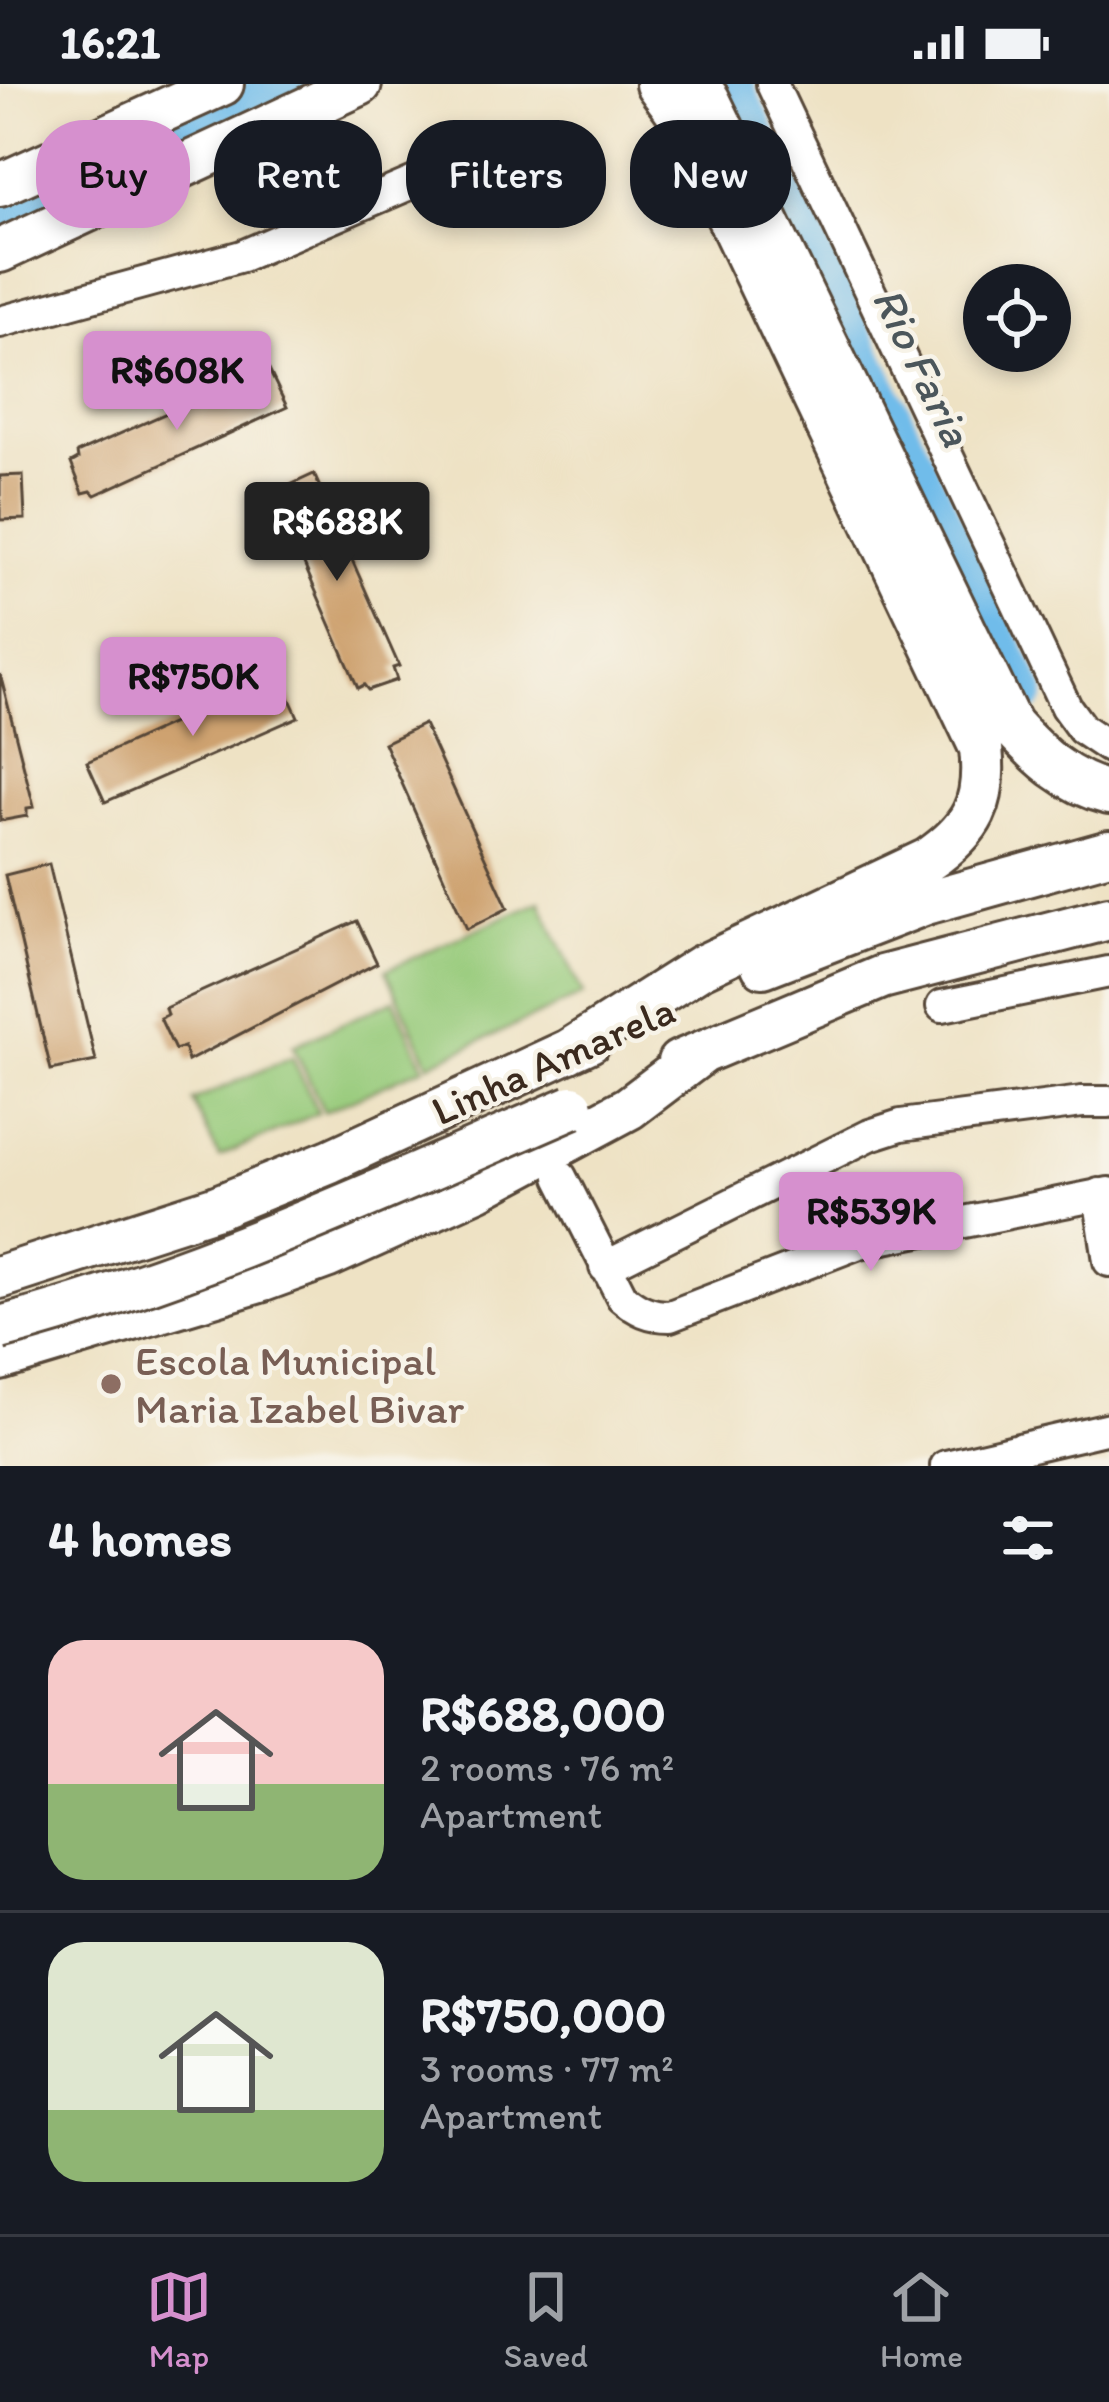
<!DOCTYPE html>
<meta charset="utf-8">
<style>
body{margin:0;font-family:Itim,sans-serif;background:#242831;color:#f1f3f6;height:100vh;display:flex;flex-direction:column;font-size:45px;white-space:nowrap}
*{box-sizing:border-box;margin:0}
p{font-size:39px;color:#9ea1a6}
.icon{flex:none;width:66px;height:66px;fill:none;stroke:currentColor;stroke-width:2;stroke-linecap:round;stroke-linejoin:round}
.map{position:relative;height:1382px;overflow:hidden}
.sheet{display:flex;flex-direction:column;background:#171b24;flex:1}
.sheet>*{flex:none}
.banner{position:absolute;left:36px;top:36px;width:1038px;height:108px;display:flex;gap:24px}
.tools{position:absolute;left:963px;top:180px;display:grid;gap:24px}
.tools a{display:grid;place-items:center;width:108px;height:108px;border-radius:50%;background:#171b24;box-shadow:0 6px 18px #0003;font-size:60px}
.price{position:absolute;translate:-50% -102px;padding:0 27px;border-radius:12px;background:#d690ce;color:#111;font-size:39px;line-height:78px;filter:drop-shadow(0 3px 6px #0008)}
.price::after{content:'';position:absolute;left:50%;top:72px;width:36px;height:27px;margin-left:-18px;background:inherit;clip-path:polygon(0 0,100% 0,50% 100%)}
.price.selected{background:#222;color:#fff}
ul{padding:0;list-style:none}
li{display:flex;align-items:center;gap:36px;height:300px;padding:0 48px}
li+li{border-top:3px solid #363941}
li span{display:grid;place-items:center;flex:none;width:336px;height:240px;border-radius:36px;color:#555}
li>.icon{margin-inline-start:auto}
span .icon{width:144px;height:144px;fill:#fffc;stroke-width:1}
li b{font-size:51px}
h2{display:flex;justify-content:space-between;align-items:center;height:144px;padding:0 48px;font-size:51px}
.pill{padding:0 42px;border-radius:48px;background:#171b24;box-shadow:0 6px 18px #0003;font-size:42px;line-height:108px}
.pill.selected{background:#d690ce;color:#111}
.status{display:flex;justify-content:space-between;align-items:center;height:84px;padding:0 60px;background:#171b24;direction:ltr}
.status svg{height:33px;fill:currentColor}
.dock{display:flex;justify-content:space-around;align-items:center;height:168px;border-top:3px solid #363941;background:#171b24;font-size:33px;color:#9ea1a6}
.dock a{display:grid;justify-items:center;gap:6px}
.dock .selected{color:#d690ce}
.map>svg:first-child{display:block}
.green{fill:#98cb7b;stroke:#6a7a4c;stroke-width:3}
.lines{fill:none;stroke-linecap:round;stroke-linejoin:round}
.river{stroke:#70bcea;stroke-width:42}
.building{fill:#cea270}
.minor-casing{stroke:#564637;stroke-width:36}
.highway-casing{stroke:#564637;stroke-width:48}
.minor{stroke:#fff;stroke-width:30}
.highway{stroke:#fff;stroke-width:42}
.highway-bridge-casing{stroke:#564637;stroke-width:48;stroke-linecap:butt}
.highway-bridge{stroke:#fff;stroke-width:42}
.education-dot{fill:#8d6e63;stroke:#f7f3e8;stroke-width:4.5}
.labels{text-anchor:middle;dominant-baseline:central;stroke-width:9;stroke-linejoin:round;paint-order:stroke}
.street-label{font-size:42px;fill:#3b2a1e;stroke:#f7f3e8}
.education-label{font-size:42px;fill:#785e54;stroke:#f7f3e8;text-anchor:start}
.water-label{font-size:45px;font-style:italic;fill:#4b565b;stroke:#f7f3e8}
</style>
<div class="status"><b>16:21</b><svg viewBox="0 0 49 12"><path d="M0 12V9h3v3zM5 12V6h3v6zM10 12V3h3v9zM15 12V0h3v12zM26 1h20v11H26zM47 4h2v5h-2z"/></svg></div>
<div class="map">
<svg width="1109" height="1382" viewBox="0 0 1109 1382">
<rect width="100%" height="100%" fill="#f7f3e8"/>
<filter id="ink" filterUnits="userSpaceOnUse"><feTurbulence type="fractalNoise" baseFrequency=".00833" numOctaves="2"/><feDisplacementMap in="SourceGraphic" scale="24" xChannelSelector="R" yChannelSelector="G"/><feConvolveMatrix kernelMatrix="1 2 1 2 8 2 1 2 1" color-interpolation-filters="sRGB"/></filter>
<filter id="wash" filterUnits="userSpaceOnUse"><feTurbulence type="fractalNoise" baseFrequency=".004" numOctaves="4" result="noise"/><feDisplacementMap in="SourceGraphic" scale="48" xChannelSelector="R" yChannelSelector="G"/><feGaussianBlur stdDeviation="2.7" result="paint"/><feColorMatrix in="noise" values="0 0 0 0 0 0 0 0 0 0 0 0 0 0 0 0 0 1.4 0 .05"/><feComposite in="paint" operator="in"/></filter>
<g filter="url(#wash)">
<rect width="100%" height="100%" fill="#eee2c4"/>
<!-- green -->
<path class="green" d="M540,817l43,94 -154,69 -43,-94z
M394,916l30,67 -100,45 -31,-66z
M292,973l26,56 -99,44 -26,-56z"/>
<g class="lines">
<!-- river -->
<path class="river" d="M731,0l293,609
M0,134l289,-134"/>
</g>
<g id="blocks">
<!-- building -->
<path class="building" d="M268,284l19,39 -192,88 -4,-4 -8,2 -12,-30 7,-4 -1,-6z
M314,390l85,192 -6,2 4,12 -29,10 -4,-5 -6,3 -85,-195z
M23,391l2,44 -25,1v-44z
M0,590l34,133 -7,1v8l-27,5z
M279,591l19,42 -193,85 -18,-40z
M424,640l84,184 -41,21 -83,-186z
M49,780l47,197 -45,9 -46,-195z
M357,837l20,42 -189,98 -4,-14 -9,3 -15,-32 7,-3 -2,-7z"/>
</g>
</g>
<g filter="url(#ink)">
<use href="#blocks" fill-opacity="0" stroke="#564637" stroke-width="3"/>
<g class="lines">
<!-- minor casing -->
<g class="minor-casing">
<path id="minor" d="M772,0l294,623 16,22 27,18
M0,238l242,-66 205,-88
M942,922l167,-34
M561,1093l61,120c15,13 28,19 48,19l189,-73 250,-50
M1099,1110l10,67
M605,1183l265,-132 31,-10 181,-23h27
M946,1382l163,-38"/>
</g>
<!-- highway casing -->
<g class="highway-casing">
<path id="highway" d="M696,0l12,15 302,625c29,32 56,58 99,69
M0,101l222,-101
M0,167l360,-167
M763,882l163,-63 183,-51
M567,968l134,-85 227,-107c45,-31 59,-57 53,-112l-302,-634 -22,-30
M679,978l203,-85 227,-59
M0,1193l217,-70 113,-46 260,-120
M0,1275l263,-79 63,-23 153,-69 150,-80 74,-56"/>
</g>
<!-- minor -->
<use href="#minor" class="minor"/>
<!-- highway -->
<use href="#highway" class="highway"/>
<!-- highway-bridge casing -->
<g class="highway-bridge-casing">
<path id="highway-bridge" d="M0,1244c198,-52 384,-140 572,-221"/>
</g>
<!-- highway-bridge -->
<use href="#highway-bridge" class="highway-bridge"/>
</g>
</g>
<!-- markers -->
<circle class="education-dot" cx="111" cy="1300" r="12"/>
<g class="labels">
<!-- street labels -->
<g class="street-label">
<text transform="translate(553 976) rotate(-24)">Linha Amarela</text>
</g>
<!-- education labels -->
<g class="education-label">
<text x="135" y="1276">Escola Municipal<tspan x="135" dy="48">Maria Izabel Bivar</tspan></text>
</g>
<!-- water labels -->
<g class="water-label">
<text transform="translate(923 282) rotate(64)">Rio Faria</text>
</g>
</g>
</svg>
<div class="tools">
<a><svg class="icon" aria-label="locate" viewBox="0 0 24 24"><circle cx="12" cy="12" r="6"/><path d="M12 2v4M12 18v4M2 12h4M18 12h4"/></svg></a>
</div>
<b class="price" style="left:177px;top:349px">R$608K</b>
<b class="price selected" style="left:337px;top:500px">R$688K</b>
<b class="price" style="left:193px;top:655px">R$750K</b>
<b class="price" style="left:871px;top:1190px">R$539K</b>
<div class="banner">
<a class="pill selected">Buy</a>
<a class="pill">Rent</a>
<a class="pill">Filters</a>
<a class="pill">New</a>
</div>
</div>
<section class="sheet">
<h2>4 homes<svg class="icon" aria-label="filters" viewBox="0 0 24 24"><path d="M4 7h16M4 17h16"/><circle cx="9" cy="7" r="2"/><circle cx="15" cy="17" r="2"/></svg></h2>
<ul>
<li><span style="background:linear-gradient(#f6c9c9 60%,#8fb573 0)"><svg class="icon" aria-label="home" viewBox="0 0 24 24"><path d="M3 11l9-7 9 7M6 9v11h12V9"/></svg></span><div><b>R$688,000</b><p>2 rooms · 76 m²</p><p>Apartment</p></div></li>
<li><span style="background:linear-gradient(#dfe7d0 70%,#8fb573 0)"><svg class="icon" aria-label="home" viewBox="0 0 24 24"><path d="M3 11l9-7 9 7M6 9v11h12V9"/></svg></span><div><b>R$750,000</b><p>3 rooms · 77 m²</p><p>Apartment</p></div></li>
</ul>
</section>
<nav class="dock">
<a class="selected"><svg class="icon" aria-label="map" viewBox="0 0 24 24"><path d="M3 6l6-2 6 2 6-2v14l-6 2-6-2-6 2zM9 4v14M15 6v14"/></svg>Map</a>
<a><svg class="icon" aria-label="saved" viewBox="0 0 24 24"><path d="M7 4h10v16l-5-4-5 4z"/></svg>Saved</a>
<a><svg class="icon" aria-label="home" viewBox="0 0 24 24"><path d="M3 11l9-7 9 7M6 9v11h12V9"/></svg>Home</a>
</nav>
